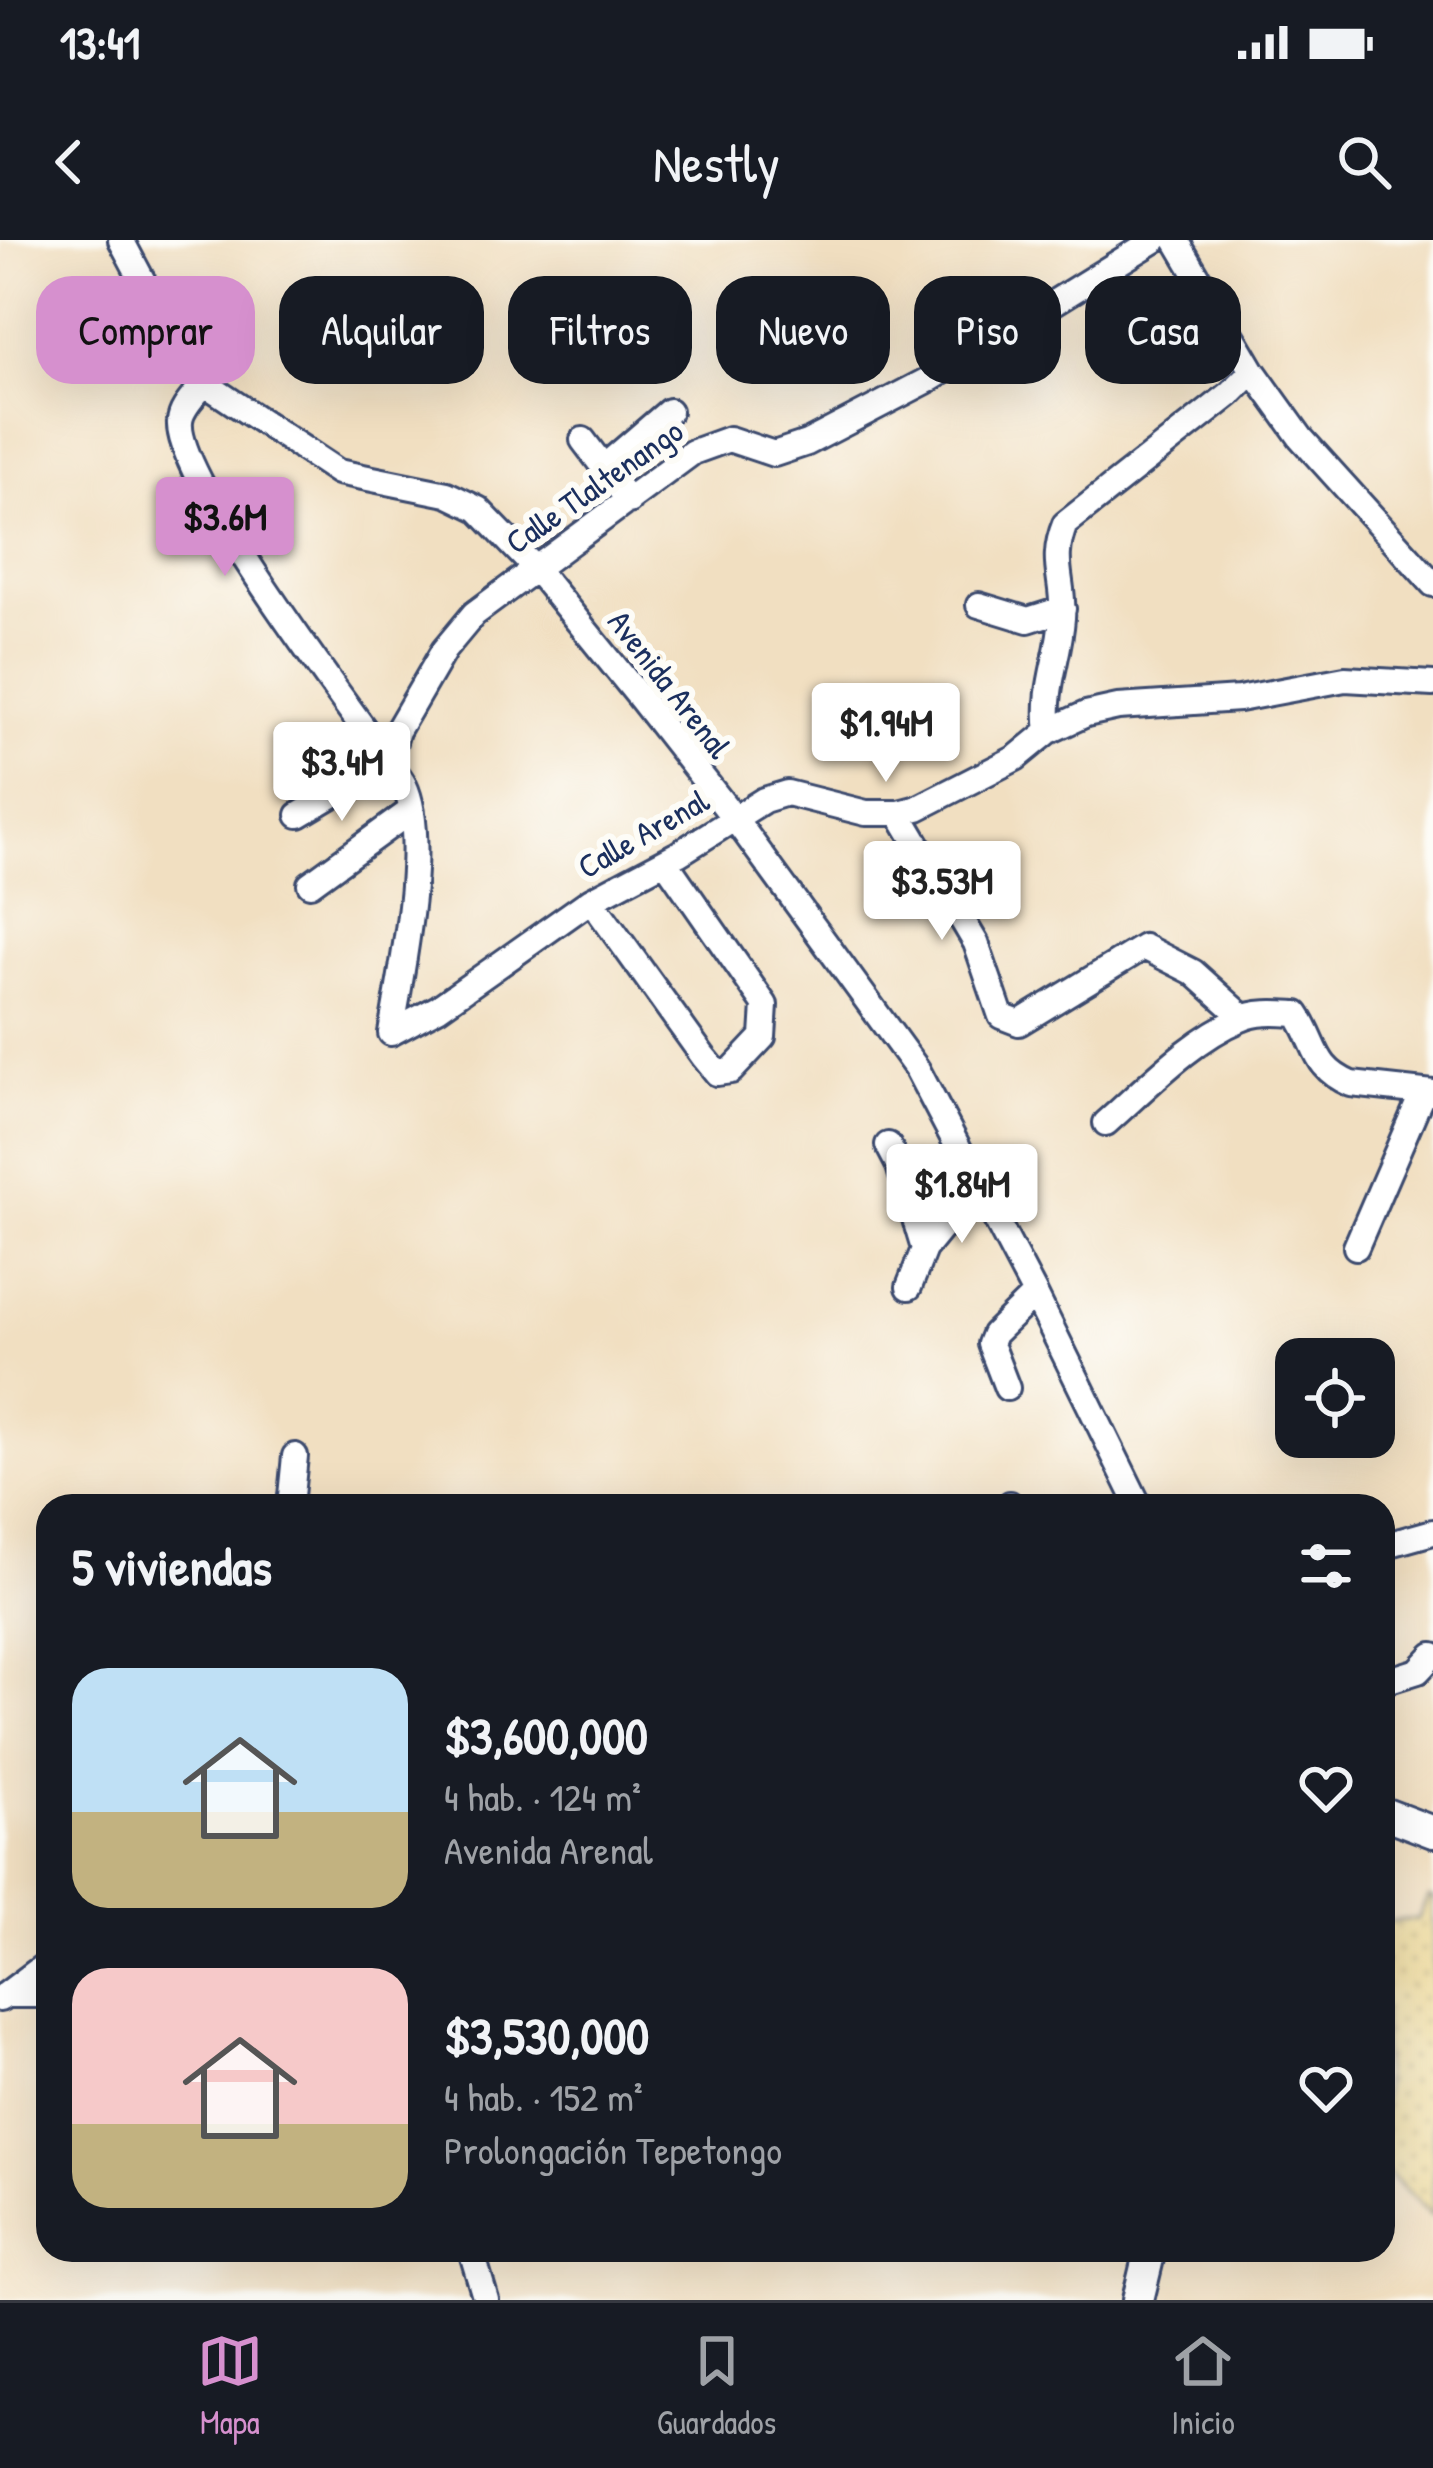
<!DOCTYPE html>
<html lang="es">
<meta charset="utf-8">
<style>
body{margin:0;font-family:"Patrick Hand",sans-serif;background:#242831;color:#f1f3f6;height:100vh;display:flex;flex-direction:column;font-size:45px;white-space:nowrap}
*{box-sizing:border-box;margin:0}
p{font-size:39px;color:#9ea1a6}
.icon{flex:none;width:66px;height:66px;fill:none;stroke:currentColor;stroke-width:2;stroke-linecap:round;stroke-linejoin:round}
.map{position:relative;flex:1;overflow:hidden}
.panel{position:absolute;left:36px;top:1254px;width:1359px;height:768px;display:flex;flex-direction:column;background:#171b24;border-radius:36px;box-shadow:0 12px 48px #0002}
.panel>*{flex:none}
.banner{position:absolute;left:36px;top:36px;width:1362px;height:108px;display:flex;gap:24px}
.tools{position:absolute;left:1275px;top:1098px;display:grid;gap:24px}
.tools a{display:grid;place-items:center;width:120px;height:120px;border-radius:24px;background:#171b24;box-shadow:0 12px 48px #0002;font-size:60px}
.price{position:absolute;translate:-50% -102px;padding:0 27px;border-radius:12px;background:#fff;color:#222;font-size:39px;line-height:78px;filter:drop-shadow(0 3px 6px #0008)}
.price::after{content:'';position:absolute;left:50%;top:72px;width:36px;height:27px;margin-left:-18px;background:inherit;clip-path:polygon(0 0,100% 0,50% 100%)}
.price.active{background:#d690ce;color:#111}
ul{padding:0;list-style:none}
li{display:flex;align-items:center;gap:36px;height:300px;padding:0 36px}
li span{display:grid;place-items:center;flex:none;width:336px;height:240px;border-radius:36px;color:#555}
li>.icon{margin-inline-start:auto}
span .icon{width:144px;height:144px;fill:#fffc;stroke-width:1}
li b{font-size:51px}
h2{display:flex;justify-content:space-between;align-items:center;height:144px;padding:0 36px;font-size:51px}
.pill{padding:0 42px;border-radius:36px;background:#171b24;box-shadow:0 12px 48px #0002;font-size:42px;line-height:108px}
.pill.active{background:#d690ce;color:#111}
.status{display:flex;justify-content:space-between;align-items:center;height:84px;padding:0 60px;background:#171b24;direction:ltr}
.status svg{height:33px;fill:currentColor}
header{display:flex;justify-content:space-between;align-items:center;height:156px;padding:0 36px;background:#171b24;font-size:54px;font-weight:600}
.tabs{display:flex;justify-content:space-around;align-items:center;height:168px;border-top:3px solid #363941;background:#171b24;font-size:33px;color:#9ea1a6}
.tabs a{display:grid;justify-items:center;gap:6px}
.tabs .active{color:#d690ce}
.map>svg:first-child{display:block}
.sand{fill:url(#sand-dots);stroke:#84847e;stroke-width:3}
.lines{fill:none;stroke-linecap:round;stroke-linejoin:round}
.minor-casing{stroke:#3b496d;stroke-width:30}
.major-casing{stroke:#3b496d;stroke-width:36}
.minor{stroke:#fff;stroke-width:24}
.major{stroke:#fff;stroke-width:30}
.labels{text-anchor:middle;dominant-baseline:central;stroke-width:12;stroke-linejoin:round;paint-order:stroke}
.street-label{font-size:33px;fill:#1b2f5e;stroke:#fdfcf7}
</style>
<div class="status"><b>13:41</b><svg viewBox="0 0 49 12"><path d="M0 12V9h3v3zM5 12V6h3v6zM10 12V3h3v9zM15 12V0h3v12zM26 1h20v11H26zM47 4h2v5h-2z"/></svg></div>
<header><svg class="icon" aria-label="back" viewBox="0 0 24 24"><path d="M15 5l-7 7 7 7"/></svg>Nestly<svg class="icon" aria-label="search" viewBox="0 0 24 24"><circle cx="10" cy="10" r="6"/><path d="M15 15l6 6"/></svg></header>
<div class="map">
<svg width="1433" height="2060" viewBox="0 0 1433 2060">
<defs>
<pattern id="sand-dots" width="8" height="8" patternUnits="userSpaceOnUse" patternTransform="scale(3)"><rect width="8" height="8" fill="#eeda9e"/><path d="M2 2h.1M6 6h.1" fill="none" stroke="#ccbb8a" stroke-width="1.8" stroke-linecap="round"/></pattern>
</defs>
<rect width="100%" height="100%" fill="#fdfcf7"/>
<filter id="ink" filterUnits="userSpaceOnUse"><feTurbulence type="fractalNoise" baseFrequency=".00833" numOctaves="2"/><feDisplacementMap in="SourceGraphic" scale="24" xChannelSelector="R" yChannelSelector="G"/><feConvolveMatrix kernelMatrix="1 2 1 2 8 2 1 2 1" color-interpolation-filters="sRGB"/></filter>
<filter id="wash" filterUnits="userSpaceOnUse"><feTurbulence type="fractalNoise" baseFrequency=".004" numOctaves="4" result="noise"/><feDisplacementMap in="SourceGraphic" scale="48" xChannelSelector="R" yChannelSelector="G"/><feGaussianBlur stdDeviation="2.7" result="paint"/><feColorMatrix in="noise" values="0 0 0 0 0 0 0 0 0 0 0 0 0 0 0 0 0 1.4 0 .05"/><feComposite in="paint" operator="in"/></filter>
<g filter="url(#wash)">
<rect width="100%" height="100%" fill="#f1dfc1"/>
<!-- sand -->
<path class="sand" d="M1428,1657l5,1v318l-50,-47v-247l35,-3z"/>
</g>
<g filter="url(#ink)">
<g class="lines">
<!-- minor casing -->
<g class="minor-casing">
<path id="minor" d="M121,0l59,111 24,32 134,89 109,22 31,15 56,58 107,132 94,120 182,250 118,225 104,212
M1176,0l77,131 48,67 132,146
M204,143c-8,12 -23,24 -24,39 -5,56 168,284 208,340l-89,53
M583,200l46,61
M605,226l64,-55
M979,365l49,15 35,-11
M1049,491c-6,-42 10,-72 13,-113 3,-38 -13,-55 3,-94l165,-130 23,-23
M899,573l77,130 25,73 18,7 125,-76 49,25 50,45
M310,644l99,-72
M591,660l112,156 14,17 14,-2 32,-34 2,-32 -100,-144
M391,793c10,-59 39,-195 13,-248 -4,-8 -11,-16 -16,-23l9,-31 47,-81 30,-36 219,-162 36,-13 45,15 33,-11 125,-65 223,-138
M391,793l47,-25 153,-108 87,-46 86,-54 23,-7 79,20h33l19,-5 98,-50 33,-27 37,-17 32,-7 121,-8 106,-20 88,5
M1106,883c41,-36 85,-83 135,-104 16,-8 38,-6 56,-5 21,31 15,53 54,70l82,9
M888,905l11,21 25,83
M1356,1007l67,-155
M909,1047l15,-38 54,-66
M1007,1148l-17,-44 4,-10 41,-40
M290,1266l5,-50
M1010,1266v-2
M1383,1306l50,-14
M1383,1442l35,-11 15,-16
M5,1755h43
M0,1759l48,-36
M471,2010l15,50"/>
</g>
<!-- major casing -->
<g class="major-casing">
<path id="major" d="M1383,1573l50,19
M1138,2060l12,-50"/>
</g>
<!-- minor -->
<use href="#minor" class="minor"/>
<!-- major -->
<use href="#major" class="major"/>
</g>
</g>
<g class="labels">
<!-- street labels -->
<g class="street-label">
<text transform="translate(594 246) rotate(-35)">Calle Tlaltenango</text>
<text transform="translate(670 444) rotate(52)">Avenida Arenal</text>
<text transform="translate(643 593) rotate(-30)">Calle Arenal</text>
</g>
</g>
</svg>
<div class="tools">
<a><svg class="icon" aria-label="locate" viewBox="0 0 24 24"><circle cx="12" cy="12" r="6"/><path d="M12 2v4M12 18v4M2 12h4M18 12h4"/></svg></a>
</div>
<b class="price active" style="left:225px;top:339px">$3.6M</b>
<b class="price" style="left:886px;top:545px">$1.94M</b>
<b class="price" style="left:342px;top:584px">$3.4M</b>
<b class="price" style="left:942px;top:703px">$3.53M</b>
<b class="price" style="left:962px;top:1006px">$1.84M</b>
<div class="banner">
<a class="pill active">Comprar</a>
<a class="pill">Alquilar</a>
<a class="pill">Filtros</a>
<a class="pill">Nuevo</a>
<a class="pill">Piso</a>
<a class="pill">Casa</a>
</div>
<section class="panel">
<h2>5 viviendas<svg class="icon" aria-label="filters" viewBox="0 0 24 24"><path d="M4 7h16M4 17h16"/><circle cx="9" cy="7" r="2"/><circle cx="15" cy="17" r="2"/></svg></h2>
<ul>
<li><span style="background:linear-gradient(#bfe0f5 60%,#c2b280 0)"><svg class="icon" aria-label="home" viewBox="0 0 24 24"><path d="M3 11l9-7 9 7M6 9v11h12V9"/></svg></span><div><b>$3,600,000</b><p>4 hab. · 124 m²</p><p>Avenida Arenal</p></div><svg class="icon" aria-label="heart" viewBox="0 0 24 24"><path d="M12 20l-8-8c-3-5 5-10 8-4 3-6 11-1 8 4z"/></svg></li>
<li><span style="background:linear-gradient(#f6c9c9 65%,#c2b280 0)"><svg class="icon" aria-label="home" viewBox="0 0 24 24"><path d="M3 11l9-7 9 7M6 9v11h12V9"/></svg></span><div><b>$3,530,000</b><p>4 hab. · 152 m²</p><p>Prolongación Tepetongo</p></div><svg class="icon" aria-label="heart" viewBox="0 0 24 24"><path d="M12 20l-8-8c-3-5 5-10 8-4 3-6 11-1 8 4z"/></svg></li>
</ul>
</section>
</div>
<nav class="tabs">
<a class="active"><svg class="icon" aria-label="map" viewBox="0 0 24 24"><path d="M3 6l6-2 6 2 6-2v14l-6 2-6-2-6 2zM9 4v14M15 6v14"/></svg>Mapa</a>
<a><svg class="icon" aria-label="saved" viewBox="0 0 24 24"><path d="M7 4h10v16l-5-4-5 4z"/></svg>Guardados</a>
<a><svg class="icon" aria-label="home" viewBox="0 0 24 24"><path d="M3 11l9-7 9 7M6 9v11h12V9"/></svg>Inicio</a>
</nav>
